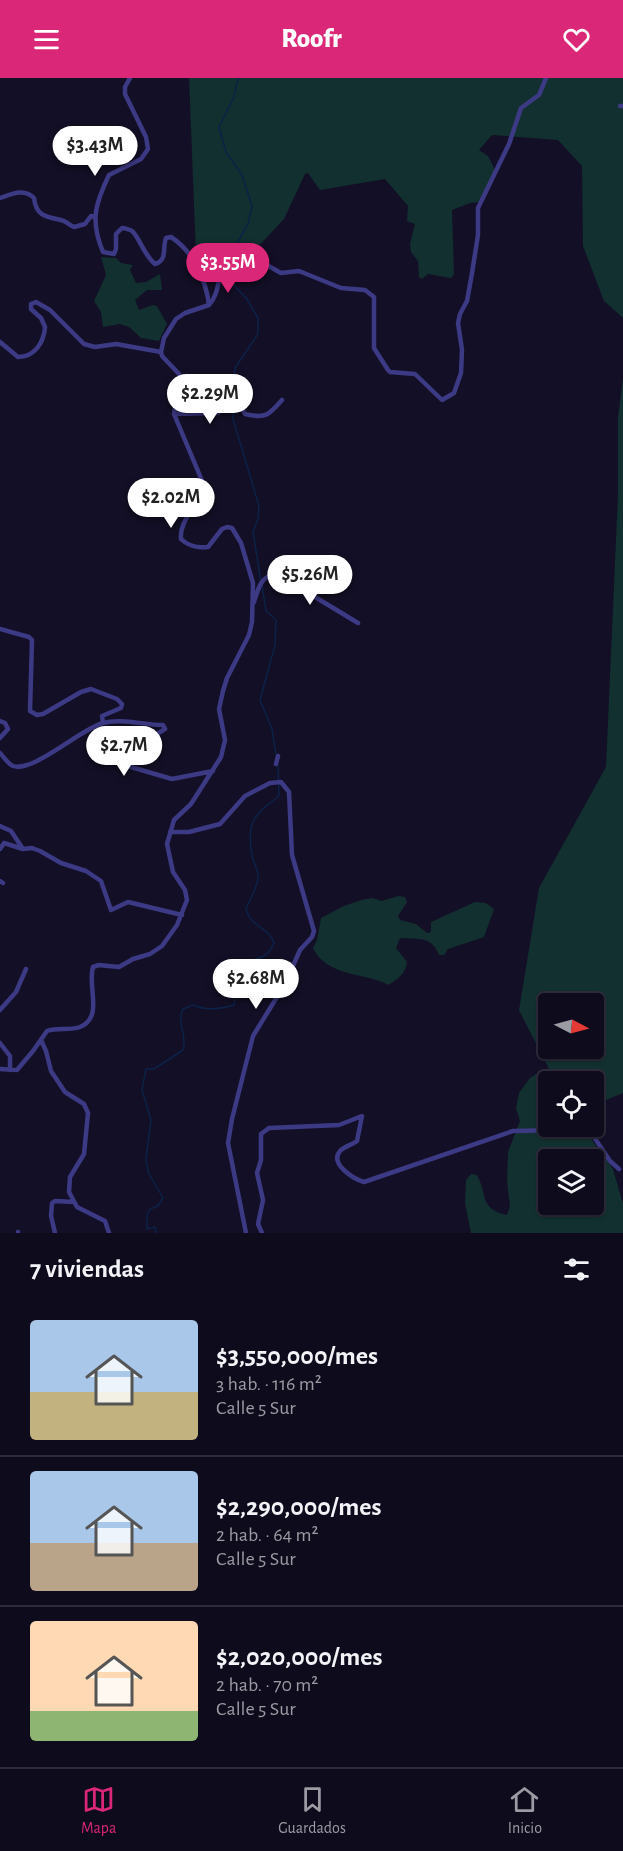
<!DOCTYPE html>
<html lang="es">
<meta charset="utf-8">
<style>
body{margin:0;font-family:"Alegreya Sans",sans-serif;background:#171425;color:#f1f3f6;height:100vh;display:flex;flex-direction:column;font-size:22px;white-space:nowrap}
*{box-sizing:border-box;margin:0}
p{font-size:20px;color:#9b9ba3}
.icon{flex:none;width:33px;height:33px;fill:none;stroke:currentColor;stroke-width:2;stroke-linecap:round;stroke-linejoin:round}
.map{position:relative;height:1155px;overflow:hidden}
.side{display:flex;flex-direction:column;background:#0e0b1c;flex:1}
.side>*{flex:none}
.needle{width:39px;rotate:96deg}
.controls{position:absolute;left:538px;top:915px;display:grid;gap:12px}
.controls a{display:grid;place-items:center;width:66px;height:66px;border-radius:6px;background:#0e0b1c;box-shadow:0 2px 4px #0004,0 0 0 2px #2e2b3b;font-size:30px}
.price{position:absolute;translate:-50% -51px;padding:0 14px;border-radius:21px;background:#fff;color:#222;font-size:20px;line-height:39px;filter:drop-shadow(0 2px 3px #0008)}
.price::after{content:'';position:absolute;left:50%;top:36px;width:18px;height:14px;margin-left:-9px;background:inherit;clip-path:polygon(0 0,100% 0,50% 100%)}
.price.on{background:#db2777;color:#fff}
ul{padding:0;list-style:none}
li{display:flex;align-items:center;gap:18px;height:150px;padding:0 30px}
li+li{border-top:2px solid #2e2b3b}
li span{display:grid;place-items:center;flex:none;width:168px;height:120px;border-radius:6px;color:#555}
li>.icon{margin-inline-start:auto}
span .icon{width:72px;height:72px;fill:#fffc;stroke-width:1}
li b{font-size:26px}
h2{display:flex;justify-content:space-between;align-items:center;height:72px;padding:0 30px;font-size:26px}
header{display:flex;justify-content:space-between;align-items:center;height:78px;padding:0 30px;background:#db2777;color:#fff;font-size:27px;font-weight:800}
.dock{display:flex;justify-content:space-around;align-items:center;height:84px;border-top:2px solid #2e2b3b;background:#0e0b1c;font-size:16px;color:#9b9ba3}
.dock a{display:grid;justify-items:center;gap:3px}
.dock .on{color:#db2777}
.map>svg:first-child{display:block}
.green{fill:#12302f;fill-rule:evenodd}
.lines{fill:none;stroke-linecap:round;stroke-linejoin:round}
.stream{stroke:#0c2248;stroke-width:1.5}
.minor{stroke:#3d3a85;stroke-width:4.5}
</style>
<header><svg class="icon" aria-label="menu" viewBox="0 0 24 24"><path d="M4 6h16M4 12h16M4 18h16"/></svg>Roofr<svg class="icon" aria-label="heart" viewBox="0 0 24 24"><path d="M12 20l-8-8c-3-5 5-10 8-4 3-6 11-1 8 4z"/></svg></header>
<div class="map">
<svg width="623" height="1155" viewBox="0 0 623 1155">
<rect width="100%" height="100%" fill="#130f26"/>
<!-- green -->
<path class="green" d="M189,0h434v240l-19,-17 -21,-55 -1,-80 -24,-26 -66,-5 -13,15 9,6 7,14 -16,32 -9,1 -18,7 2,64 -3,4 -23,-4 -6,5 -3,-2 -1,-16 -7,-9 -1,-8 5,-20 -8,-3 1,-15 -23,-27 -65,11 -12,-17 -3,1 -21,45 -31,33h-29l-7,9 -2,19 -6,2 -13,-28z
M101,179l15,1 5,5 12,2 -3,5 6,13 10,-1 14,-8 2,16h-15l-12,10 4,10 14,-5 4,1 10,18 -8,17 -18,-3 -12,-11 -9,-3 -17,3 -2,-15 -7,-11 12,-26z
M623,300v715l-29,12v-23h-45v44l23,1 17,9 24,33 10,35v29h-152l-6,-30 1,-23 5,-6 6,1c11,20 2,34 30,40l3,-9 -3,-24 1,-30 12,-31 -4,-13 3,-15 11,-15 6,-4 13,-1 1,-2 -31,-61 20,-122 67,-121 12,-272v-77zM549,926h45v44h-45zM549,1082h45v44h-45z
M398,818l7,1 2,5 -9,14 2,4 16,4 11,9 4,-1v-10l44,-20 11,1 8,6 -10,28 -36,12 -4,6h-5c-8,-20 -20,-15 -39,-17l-4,10 11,14c-2,13 -9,16 -18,23 -26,-13 -62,-8 -76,-37l4,-8 4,-22 23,-12 17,-6 11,-2 10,3z"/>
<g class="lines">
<!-- stream -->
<path class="stream" d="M231,182l-1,-5 18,-31 4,-18 -10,-31 -16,-23 -7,-25 15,-30 4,-19
M231,187l2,19 14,15 11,19v16l-23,34 -2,30
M233,325v16l26,87 -1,13 -5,13 8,50
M262,508l4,25 10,9 -1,25 -15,55 12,29 4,26
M156,1155l-1,-6 -8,2v-14l3,-6 8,-3 5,-8 -15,-26 -2,-13 5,-39 -9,-30 4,-21h8l29,-19c5,-13 -7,-29 0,-41l10,-4c14,6 27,4 41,0l4,-25 6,-18c15,-4 23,-3 30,-19 -6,-17 -23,-15 -28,-34 4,-10 11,-21 12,-31 1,-8 -5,-15 -6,-23 -6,-33 2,-40 27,-59l-1,-31"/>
<!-- minor -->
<path class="minor" d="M620,28h3
M0,120c12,-4 24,-10 34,0 2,18 12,19 27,22 5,1 8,5 13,7l11,-3 6,-8 4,1
M209,227c11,-12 8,-28 16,-42h7l10,4 7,1 16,-4 16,9 18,-2 42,17 24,2 9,7v51l14,22 2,2 25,2 27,26 12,-7 7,-20 1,-23 -4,-27 2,-9 7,-13 5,-28 6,-38v-27l31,-64 12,-36 18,-13 7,-17
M0,264l18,15c17,0 26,-15 27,-30l-4,-9 -10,-9v-5l5,-2 14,8 34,34 11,3 21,-3 45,8
M174,336l44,-1c7,-5 11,-16 20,-12l7,13c21,5 24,1 37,-14
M254,524c4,-13 7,-27 23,-28l81,49
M0,551l29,8 3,3 -2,71 7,4 6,-1 38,-22 10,-3 26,10 5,5 -1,4 -19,8 1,7
M0,643l5,2 3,6 -8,9
M0,675c4,4 8,11 13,13 20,7 69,-38 90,-43 18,-5 41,2 60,2l2,4 -44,28v7l51,15 41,-8
M276,686l2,-8
M0,748l11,5 12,18 9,-1 8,3 21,12 25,8 15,10 10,29 17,-8 54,13
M170,754h19l31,-8 25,-28 25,-13 11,-1 8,10 3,63 22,76 -2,6 -12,13 -15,34 -32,52 -21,83 -4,24 18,90
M0,771l4,-6 19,6
M0,803l3,2
M0,932l16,-18 10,-23
M41,962l5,11 5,20 14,21 19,12 4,9 -4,41 -14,23 -1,15 8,15 28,14 4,12
M0,965l10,13v14
M0,991l17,1 16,-19 14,-20c10,-4 22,0 33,-4 24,-10 7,-40 13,-60l6,-2 20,2 14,-8 17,-5 12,-8 15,-21 10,-25 -2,-10 -12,-18 -6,-28 7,-24 17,-16 30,-47 4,-17 -6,-31 4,-18 4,-13 22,-43 3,-13 1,-39 -12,-40 -9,-15 -5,-1 -5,2 -14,18c-9,1 -20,-1 -27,-8 -2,-20 20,-36 22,-56l-29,-69 6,-33 -1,-7 -17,-18 -1,-4 3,-14 12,-19 9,-6 24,-8c-3,-25 -16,-54 -38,-68l-5,1c-4,10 2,22 -11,26 -12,-10 -15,-26 -23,-33 -1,-1 -8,-3 -10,-3l-6,6v15l-2,5 -11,-2c-13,-31 -8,-48 6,-77l32,-16 7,-10 -2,-12 -21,-43v-7l5,-9
M577,1048l15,8 18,27 9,8
M18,1154v1
M55,1155l-4,-17 1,-13 3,-2 19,1
M262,1155l-4,-9 5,-24 -6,-27 4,-13v-26l8,-6 70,-3 23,-9 -5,25c-5,4 -12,5 -17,10 -11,13 14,28 24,31l149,-51 45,-1 7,-4"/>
</g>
</svg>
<div class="controls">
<a><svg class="needle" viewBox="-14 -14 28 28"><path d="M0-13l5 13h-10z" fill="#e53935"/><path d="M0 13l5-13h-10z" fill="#9b9ba3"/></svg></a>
<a><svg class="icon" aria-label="locate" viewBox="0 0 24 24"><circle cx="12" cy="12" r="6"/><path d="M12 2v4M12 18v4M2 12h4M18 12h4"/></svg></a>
<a><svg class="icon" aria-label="layers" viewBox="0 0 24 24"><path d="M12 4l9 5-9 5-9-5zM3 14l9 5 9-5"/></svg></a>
</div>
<b class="price" style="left:95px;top:99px">$3.43M</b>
<b class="price on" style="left:228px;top:216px">$3.55M</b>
<b class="price" style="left:210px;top:347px">$2.29M</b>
<b class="price" style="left:171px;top:451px">$2.02M</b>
<b class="price" style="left:310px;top:528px">$5.26M</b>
<b class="price" style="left:124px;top:699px">$2.7M</b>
<b class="price" style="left:256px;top:932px">$2.68M</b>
</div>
<section class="side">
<h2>7 viviendas<svg class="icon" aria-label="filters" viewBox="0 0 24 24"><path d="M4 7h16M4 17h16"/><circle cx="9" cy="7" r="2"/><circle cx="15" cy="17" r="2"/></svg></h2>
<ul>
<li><span style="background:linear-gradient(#a9c7e8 60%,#c2b280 0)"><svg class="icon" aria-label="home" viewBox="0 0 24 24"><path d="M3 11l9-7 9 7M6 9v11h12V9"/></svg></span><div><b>$3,550,000/mes</b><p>3 hab. · 116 m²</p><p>Calle 5 Sur</p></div></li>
<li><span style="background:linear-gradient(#a9c7e8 60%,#b9a48a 0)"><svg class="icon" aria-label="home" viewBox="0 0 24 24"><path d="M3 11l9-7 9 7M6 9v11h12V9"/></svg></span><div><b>$2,290,000/mes</b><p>2 hab. · 64 m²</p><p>Calle 5 Sur</p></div></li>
<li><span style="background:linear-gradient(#ffd9b3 75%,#8fb573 0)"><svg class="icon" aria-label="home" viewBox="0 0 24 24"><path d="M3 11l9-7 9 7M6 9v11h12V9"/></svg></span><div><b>$2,020,000/mes</b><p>2 hab. · 70 m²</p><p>Calle 5 Sur</p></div></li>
</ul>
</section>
<nav class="dock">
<a class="on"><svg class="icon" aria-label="map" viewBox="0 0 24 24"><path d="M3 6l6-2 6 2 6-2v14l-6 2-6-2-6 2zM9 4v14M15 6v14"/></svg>Mapa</a>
<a><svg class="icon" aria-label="saved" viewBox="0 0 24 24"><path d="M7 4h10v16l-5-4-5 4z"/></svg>Guardados</a>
<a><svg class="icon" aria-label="home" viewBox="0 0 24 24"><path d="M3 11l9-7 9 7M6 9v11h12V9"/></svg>Inicio</a>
</nav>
